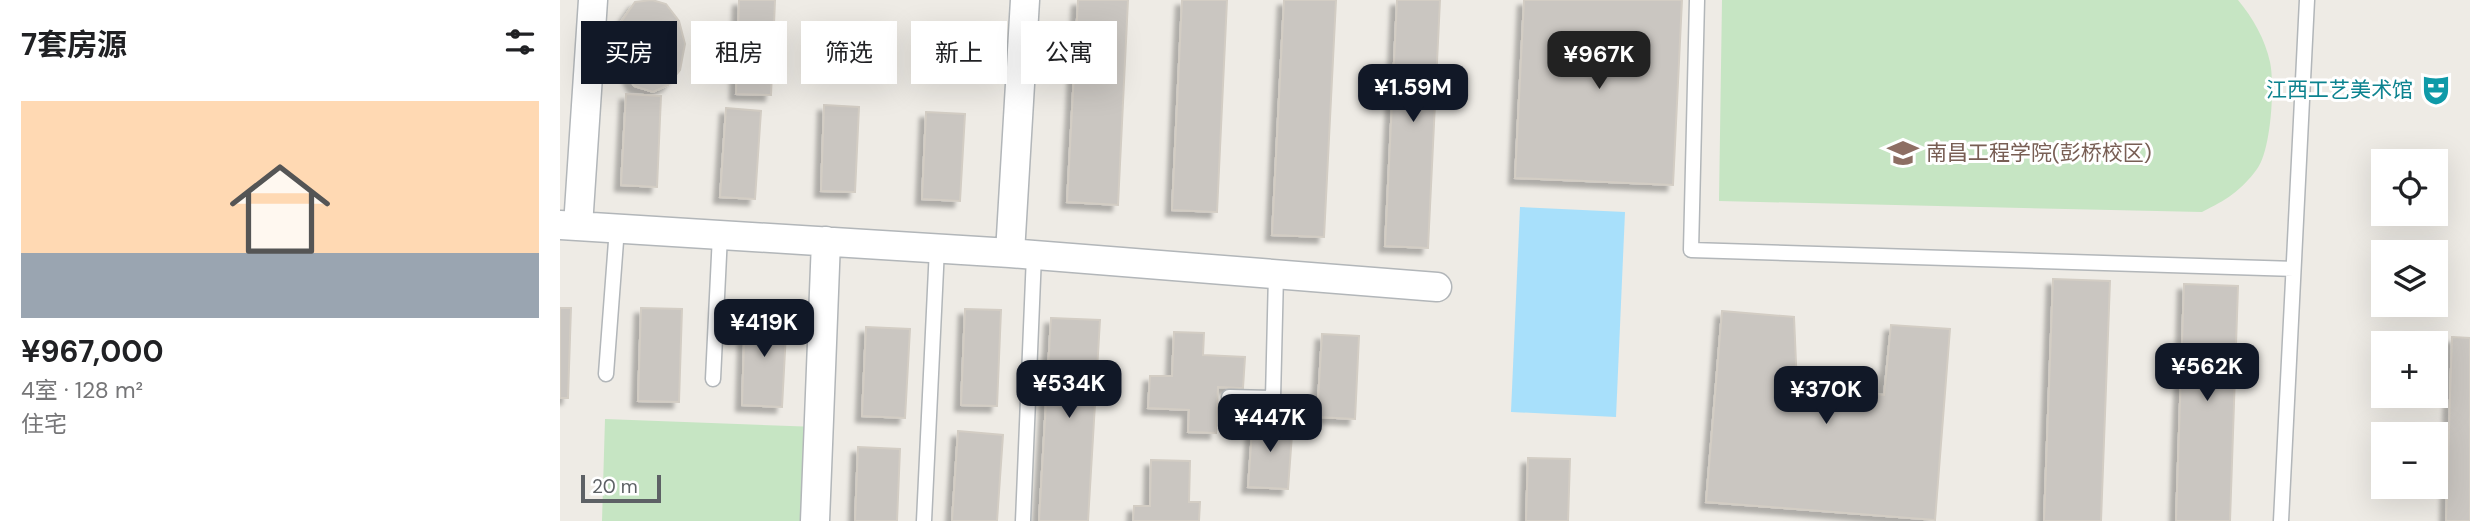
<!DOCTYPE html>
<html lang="zh">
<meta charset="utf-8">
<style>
body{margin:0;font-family:"DM Sans","Noto Sans SC",sans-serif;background:#f2f2f2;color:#202124;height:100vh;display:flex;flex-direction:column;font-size:26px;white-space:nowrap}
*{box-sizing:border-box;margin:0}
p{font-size:23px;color:#757577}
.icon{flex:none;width:38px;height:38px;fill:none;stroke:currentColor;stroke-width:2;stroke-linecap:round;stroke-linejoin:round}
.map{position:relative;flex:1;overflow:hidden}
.drawer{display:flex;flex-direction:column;background:#fff;width:560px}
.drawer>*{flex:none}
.guide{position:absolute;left:21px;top:21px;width:665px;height:63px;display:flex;gap:14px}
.fabs{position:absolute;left:1811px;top:149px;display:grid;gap:14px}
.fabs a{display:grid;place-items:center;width:77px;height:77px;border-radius:0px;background:#fff;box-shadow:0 7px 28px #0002;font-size:35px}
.scale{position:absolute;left:21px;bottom:18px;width:80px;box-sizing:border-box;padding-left:7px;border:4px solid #5d6165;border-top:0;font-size:19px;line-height:24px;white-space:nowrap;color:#5d6165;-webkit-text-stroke:5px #fff;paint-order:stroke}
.price{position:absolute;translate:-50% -60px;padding:0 16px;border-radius:14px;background:#111827;color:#fff;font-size:23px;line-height:46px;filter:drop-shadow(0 2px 4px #0008)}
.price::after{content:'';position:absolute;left:50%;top:42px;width:21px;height:16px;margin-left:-10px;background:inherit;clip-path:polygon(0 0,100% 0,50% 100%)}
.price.current{background:#222;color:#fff}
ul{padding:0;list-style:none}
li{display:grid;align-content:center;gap:14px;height:371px;padding:0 21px}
li span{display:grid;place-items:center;height:217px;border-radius:0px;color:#555}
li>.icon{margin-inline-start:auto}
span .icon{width:126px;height:126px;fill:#fffc;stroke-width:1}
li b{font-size:30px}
h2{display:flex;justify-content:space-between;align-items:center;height:84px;padding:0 21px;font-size:30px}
.chip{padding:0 24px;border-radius:0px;background:#fff;box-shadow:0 7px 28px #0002;font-size:24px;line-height:63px}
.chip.current{background:#111827;color:#fff}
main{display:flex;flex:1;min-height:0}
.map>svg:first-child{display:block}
.green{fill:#c6e5c3}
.water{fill:#a8e0fb}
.building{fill:#cac6c1;stroke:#d3cdc4;stroke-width:2;filter:url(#shadow)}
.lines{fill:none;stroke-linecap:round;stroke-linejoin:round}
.lane-casing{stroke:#b2b6b9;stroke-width:17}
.street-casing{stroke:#b2b6b9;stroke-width:31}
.lane{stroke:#fff;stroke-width:14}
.street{stroke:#fff;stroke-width:28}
.labels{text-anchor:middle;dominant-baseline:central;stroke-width:6;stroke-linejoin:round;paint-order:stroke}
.culture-label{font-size:21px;fill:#0d838f;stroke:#fff;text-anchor:end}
.education-label{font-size:21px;fill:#785e54;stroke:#fff;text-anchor:start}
</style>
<main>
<section class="drawer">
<h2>7套房源<svg class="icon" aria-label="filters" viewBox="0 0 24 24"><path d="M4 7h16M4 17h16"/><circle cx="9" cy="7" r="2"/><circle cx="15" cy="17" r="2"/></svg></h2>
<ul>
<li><span style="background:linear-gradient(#ffd9b3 70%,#9aa5b1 0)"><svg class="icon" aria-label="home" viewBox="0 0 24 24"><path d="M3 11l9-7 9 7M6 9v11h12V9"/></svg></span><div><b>¥967,000</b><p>4室 · 128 m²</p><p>住宅</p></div></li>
</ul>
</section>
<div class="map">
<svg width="1910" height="521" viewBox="0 0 1910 521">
<defs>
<filter id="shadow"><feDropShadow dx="-6" dy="6" stdDeviation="2" flood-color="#0004"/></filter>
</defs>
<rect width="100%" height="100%" fill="#eeebe5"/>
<!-- green -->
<path class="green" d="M1162,0h516c15,18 27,39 32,62 5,23 1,89 -13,107 -16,22 -31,31 -55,43l-483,-11z
M45,419l213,8 -3,94h-213z"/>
<!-- water -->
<path class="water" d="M960,207l105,5 -9,205 -105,-5z"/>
<!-- building -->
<path class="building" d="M92,0l14,4 13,17 6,23 -5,26 -12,15 -15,7 -19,-6 -11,-20 -5,-22 3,-22 14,-20z
M179,0h36l-4,95 -35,-1z
M518,0h50l-10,205 -51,-3z
M622,0h45l-10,212 -45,-2z
M724,0h52l-12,237 -52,-2z
M837,0h43l-12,248 -43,-2z
M964,0h158l-9,185 -158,-7z
M66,94l35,2 -4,91 -36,-2z
M264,105l35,2 -4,85 -34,-1z
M166,108l35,3 -6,88 -35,-2z
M366,112l39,2 -5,87 -38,-2z
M1493,279l57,2 -9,240h-57z
M1624,284l54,2 -8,235h-54z
M0,308h11l-3,90h-8z
M81,308l41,1 -3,93 -41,-1z
M405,309l36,1 -4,96 -36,-1z
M1162,311l72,6 3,69 87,9 7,-70 59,4 -15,191 -229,-18z
M185,313l42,1 -5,93 -40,-2z
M491,318l49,2 -12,201h-49z
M306,327l44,2 -5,89 -43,-2z
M614,332l30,1 -1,22 42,2 -2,31 -25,-1 -2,46 -28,-1 1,-22 -41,-2 2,-32h22z
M762,334l37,2 -4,83 -38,-2z
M1892,337l18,1v183h-24z
M693,418l40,3 -5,68 -40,-2z
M398,431l45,4 -6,86h-45z
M298,447l42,2 -3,72h-42z
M968,458l42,1 -2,62h-42z
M591,460l39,1 -1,41h11l-1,19h-66l1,-15h16z"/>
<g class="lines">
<!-- lane casing -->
<g class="lane-casing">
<path id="lane" d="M1137,0l-6,250 602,19
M46,374l11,-146
M153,379l7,-144
M669,397l44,1 3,-124
M364,521l13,-273
M463,521l11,-266
M1721,521l26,-521"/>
</g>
<!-- street casing -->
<g class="street-casing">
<path id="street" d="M0,225l450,28 15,-253
M18,226l15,-226
M450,253l427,34
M255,521l11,-280"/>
</g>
<!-- lane -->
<use href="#lane" class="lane"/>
<!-- street -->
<use href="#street" class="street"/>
</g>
<!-- icons -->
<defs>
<g id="theatre-bare" transform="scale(2.415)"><path d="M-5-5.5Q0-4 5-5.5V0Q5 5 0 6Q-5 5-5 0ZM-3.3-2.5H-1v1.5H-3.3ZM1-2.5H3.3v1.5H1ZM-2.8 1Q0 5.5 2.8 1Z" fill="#0f9aa8" stroke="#fff" stroke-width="2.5" paint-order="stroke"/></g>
<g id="university-bare" transform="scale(2.415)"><path d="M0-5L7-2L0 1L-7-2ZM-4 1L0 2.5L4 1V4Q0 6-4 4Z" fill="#8d6e63" stroke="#fff" stroke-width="2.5" paint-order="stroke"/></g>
</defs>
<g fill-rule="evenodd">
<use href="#theatre-bare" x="1876" y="90"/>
<use href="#university-bare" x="1343" y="153"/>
</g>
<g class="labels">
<!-- culture labels -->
<g class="culture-label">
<text x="1853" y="90">江西工艺美术馆</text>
</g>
<!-- education labels -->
<g class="education-label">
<text x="1366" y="153">南昌工程学院(彭桥校区)</text>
</g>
</g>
</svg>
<div class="fabs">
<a><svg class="icon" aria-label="locate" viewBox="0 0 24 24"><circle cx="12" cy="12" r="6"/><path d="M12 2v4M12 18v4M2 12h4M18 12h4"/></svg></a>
<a><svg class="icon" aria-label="layers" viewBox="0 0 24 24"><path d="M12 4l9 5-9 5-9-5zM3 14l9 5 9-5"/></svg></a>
<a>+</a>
<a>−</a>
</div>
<div class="scale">20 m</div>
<b class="price current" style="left:1039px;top:91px">¥967K</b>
<b class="price" style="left:853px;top:124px">¥1.59M</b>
<b class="price" style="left:204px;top:359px">¥419K</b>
<b class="price" style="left:1647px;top:403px">¥562K</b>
<b class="price" style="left:509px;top:420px">¥534K</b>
<b class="price" style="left:1266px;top:426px">¥370K</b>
<b class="price" style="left:710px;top:454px">¥447K</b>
<div class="guide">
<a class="chip current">买房</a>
<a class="chip">租房</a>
<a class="chip">筛选</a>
<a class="chip">新上</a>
<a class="chip">公寓</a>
</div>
</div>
</main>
